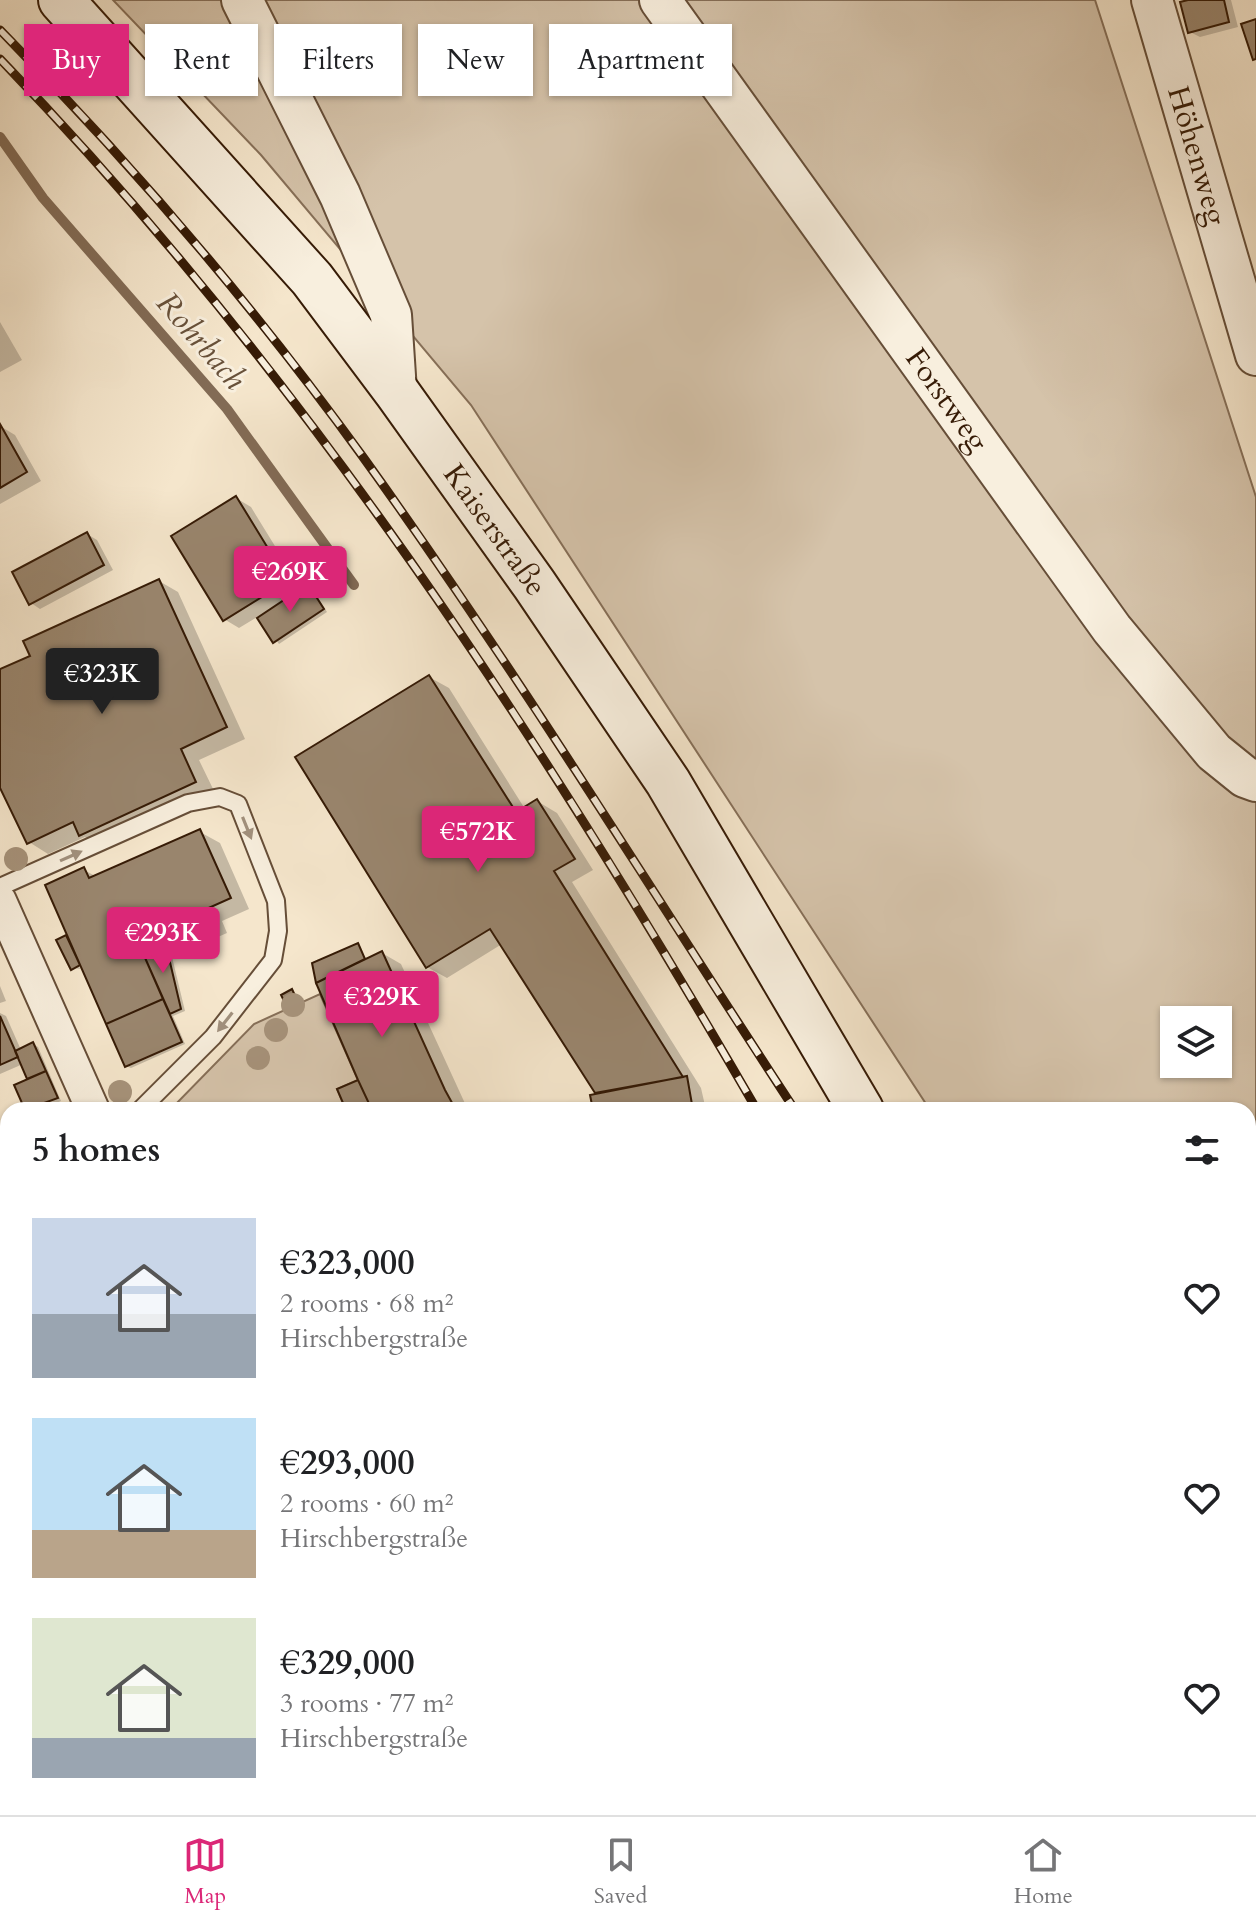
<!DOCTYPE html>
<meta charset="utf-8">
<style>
body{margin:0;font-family:Cardo,serif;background:#f6f6f6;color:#202124;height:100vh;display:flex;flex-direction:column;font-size:30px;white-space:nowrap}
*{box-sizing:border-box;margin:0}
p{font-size:26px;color:#757577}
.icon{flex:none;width:44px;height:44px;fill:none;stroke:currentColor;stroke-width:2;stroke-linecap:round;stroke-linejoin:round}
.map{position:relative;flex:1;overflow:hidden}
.drawer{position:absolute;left:0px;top:1102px;width:1256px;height:714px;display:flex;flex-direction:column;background:#fff;border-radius:24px 24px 0 0;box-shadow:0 2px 6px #0004}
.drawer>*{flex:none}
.banner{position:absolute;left:24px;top:24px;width:800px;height:72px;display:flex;gap:16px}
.tools{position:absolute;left:1160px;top:1006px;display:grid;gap:16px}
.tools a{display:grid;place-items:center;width:72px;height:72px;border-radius:0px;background:#fff;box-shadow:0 2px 6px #0004;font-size:40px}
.price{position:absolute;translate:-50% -68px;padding:0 18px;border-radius:8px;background:#db2777;color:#fff;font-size:26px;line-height:52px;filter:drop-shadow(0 2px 4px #0008)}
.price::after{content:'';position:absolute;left:50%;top:48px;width:24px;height:18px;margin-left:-12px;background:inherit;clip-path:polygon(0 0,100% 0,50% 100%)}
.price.current{background:#222;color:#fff}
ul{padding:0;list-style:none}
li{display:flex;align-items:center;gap:24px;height:200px;padding:0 32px}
li span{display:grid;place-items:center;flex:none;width:224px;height:160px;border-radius:0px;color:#555}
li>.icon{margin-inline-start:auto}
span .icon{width:96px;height:96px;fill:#fffc;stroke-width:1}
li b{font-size:34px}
h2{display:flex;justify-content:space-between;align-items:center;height:96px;padding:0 32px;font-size:34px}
.pill{padding:0 28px;border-radius:0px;background:#fff;box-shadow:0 2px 6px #0004;font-size:28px;line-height:72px}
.pill.current{background:#db2777;color:#fff}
.dock{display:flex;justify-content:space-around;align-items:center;height:112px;border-top:2px solid #e0e0e0;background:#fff;font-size:22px;color:#757577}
.dock a{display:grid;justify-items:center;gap:4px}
.dock .current{color:#db2777}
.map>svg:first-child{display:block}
.green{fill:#d5c3aa;stroke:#866f58;stroke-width:2;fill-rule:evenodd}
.shadow{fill:#0003}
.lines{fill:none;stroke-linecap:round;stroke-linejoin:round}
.stream{stroke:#826b55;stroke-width:10}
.building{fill:#99856d;stroke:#361b06;stroke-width:2}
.service-casing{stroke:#664e38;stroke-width:20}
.minor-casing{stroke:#664e38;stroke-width:36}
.tertiary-casing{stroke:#664e38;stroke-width:44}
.secondary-casing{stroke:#361b06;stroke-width:48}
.service{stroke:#f8efde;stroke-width:16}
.minor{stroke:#f8efde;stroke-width:32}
.tertiary{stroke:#f8efde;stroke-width:40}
.secondary{stroke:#f8efde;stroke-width:44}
.rail-casing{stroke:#361b06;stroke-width:9}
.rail{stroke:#f8efde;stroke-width:6;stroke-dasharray:18;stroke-linecap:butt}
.tree{fill:#a6927a}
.oneway{fill:#a1907d}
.labels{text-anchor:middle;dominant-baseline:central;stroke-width:6;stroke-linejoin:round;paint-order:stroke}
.street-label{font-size:30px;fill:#361b06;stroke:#f8efde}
.water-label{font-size:32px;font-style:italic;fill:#68513a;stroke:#f8efde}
</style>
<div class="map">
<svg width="1256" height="1815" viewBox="0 0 1256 1815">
<rect width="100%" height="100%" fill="#f5e6cc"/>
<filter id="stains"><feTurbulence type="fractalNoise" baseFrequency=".0025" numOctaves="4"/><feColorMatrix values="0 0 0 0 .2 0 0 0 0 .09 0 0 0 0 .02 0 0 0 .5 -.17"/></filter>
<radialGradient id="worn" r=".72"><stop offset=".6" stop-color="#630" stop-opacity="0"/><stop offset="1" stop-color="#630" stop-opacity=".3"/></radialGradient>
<!-- green -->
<path class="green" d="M113,0h982l161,497v1100l-8,-10v-477h-318l-459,-705 -210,-250zM1174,1020h44v44h-44z
M320,994l38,86 -21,9 9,21h-176l84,-86z
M0,1577l8,19v212h88l2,7h-98z"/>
<!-- shadow -->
<path class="shadow" d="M1196,0h35l7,27 -38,10 -10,-5z
M0,322l22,38 -22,12z
M0,426l15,9 26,46 -41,23z
M236,498l15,9 51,83 6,-3 4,2 15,23 -48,32 -20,-28 -20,12 -15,-9z
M87,534l10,6 16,30 -73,39 -9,-6z
M159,581l19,11 67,147 -46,21 16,33 -115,53 -15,-9 -37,17 -19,-12 -29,-62v-108l32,-15z
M429,677l20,11 76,121 12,-8 20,12 36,57 -21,12 129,206 5,22h-111l6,-16 -99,-150 -55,34 -20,-11z
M200,832l20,11 29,66 -27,12 5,12 -55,24 13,54 -12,5 12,28 -54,24 -5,-2 -44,-103h-7l6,6 -8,-1 -7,-30 5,2 13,-70 13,7z
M357,946l10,14 15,-7 19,11 67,146h-120l16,-24 -46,-104 -3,-18z
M0,986l6,15 -6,2z
M292,992l8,10 -8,4 -4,-2z
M0,1013l6,3 15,34 12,-6 5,3 23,54 -21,9h-13l-10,-24 13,-6 -7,-16 -23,10z
M404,1808h53l-6,7h-42z
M620,1808h23l-11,7h-8z"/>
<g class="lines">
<!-- stream -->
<path class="stream" d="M0,137l43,61 184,211 127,176
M936,1808l5,7"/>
</g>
<!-- building -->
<path class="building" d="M1188,0h36l5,22 -41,11 -8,-31z
M1256,19v40l-3,1 -12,-36z
M0,424l27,48 -27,16z
M236,496l52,85 -65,40 -52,-85z
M87,532l17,33 -75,40 -17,-33z
M159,579l68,148 -46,22 15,33 -117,54 -6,-14 -46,22 -27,-56v-119l30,-13 -7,-15z
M308,584l16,25 -51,34 -16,-25z
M429,675l87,137 21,-13 38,60 -21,12 129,206 -88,16 -105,-164 -64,39 -131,-211z
M200,829l31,69 -27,12 5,11 -67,30 21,48 -57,25 -61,-139 39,-18 5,11z
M66,935l14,30 -9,5 -15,-30z
M165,941l16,68 -11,5 -28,-63z
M358,943l7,16 -49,24 -4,-20z
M382,951l63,139 11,20h-84l-14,-30 -42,-97z
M292,989l5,11 -11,5 -5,-10z
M163,999l19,43 -57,25 -19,-43z
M0,1016l18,41 -18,8z
M33,1042l13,29 -19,8 -12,-28z
M46,1071l12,27 -33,12 -11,-25z
M687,1076l6,34h-100l-3,-15z
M358,1080l14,30h-26l-9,-21z
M8,1226v72l-8,-17v-51z
M401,1808h43l-10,7h-28z
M617,1808h19l-11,7z"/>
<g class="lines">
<!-- service casing -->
<g class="service-casing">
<path id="service" d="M0,887l188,-84 32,-6 18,7 38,97 2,30 -5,29 -60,77 -73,73"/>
</g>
<!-- minor casing -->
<g class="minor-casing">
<path id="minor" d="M0,901l93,209
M465,1808l4,7
M990,1808l5,7"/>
</g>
<!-- tertiary casing -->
<g class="tertiary-casing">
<g id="tertiary">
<path d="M242,0l98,195 51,120 5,76"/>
<path id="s1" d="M660,0l452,629 102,123 31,25 11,4"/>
<path id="s2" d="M1152,0l104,355"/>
</g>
</g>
<!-- secondary casing -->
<g class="secondary-casing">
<g id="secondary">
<path id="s3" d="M61,0l251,279 84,112 138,193 134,198 193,328"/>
<path d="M1248,1660l8,10"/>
</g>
</g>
<!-- service -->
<use href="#service" class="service"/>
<!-- minor -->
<use href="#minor" class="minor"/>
<!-- tertiary -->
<use href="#tertiary" class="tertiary"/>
<!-- secondary -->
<use href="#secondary" class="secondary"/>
<!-- rail casing -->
<g class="rail-casing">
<path id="rail" d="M0,30c131,133 253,275 363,427 152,211 289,435 432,653
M0,59c302,312 540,676 757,1051
M1248,1801l8,12
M1168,1808l4,7"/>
</g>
<!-- rail -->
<use href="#rail" class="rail"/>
</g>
<!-- trees -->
<g class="tree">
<circle cx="16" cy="859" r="12"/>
<circle cx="293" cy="1005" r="12"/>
<circle cx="276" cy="1030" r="12"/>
<circle cx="258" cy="1058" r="12"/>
<circle cx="120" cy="1092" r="12"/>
</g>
<!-- one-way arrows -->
<defs><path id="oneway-solid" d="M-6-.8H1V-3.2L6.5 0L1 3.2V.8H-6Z" transform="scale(2)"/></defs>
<g class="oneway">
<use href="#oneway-solid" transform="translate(247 828) rotate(68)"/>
<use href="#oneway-solid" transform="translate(71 856) rotate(-24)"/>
<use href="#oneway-solid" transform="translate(225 1022) rotate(128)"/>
</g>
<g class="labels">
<!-- street labels -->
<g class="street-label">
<text stroke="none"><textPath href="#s2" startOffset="162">Höhenweg</textPath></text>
<text stroke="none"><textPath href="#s1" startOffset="492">Forstweg</textPath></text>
<text stroke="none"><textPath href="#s3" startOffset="686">Kaiserstraße</textPath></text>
</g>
<!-- water labels -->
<g class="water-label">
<text transform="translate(201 341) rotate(49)">Rohrbach</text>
</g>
</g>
<rect width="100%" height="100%" filter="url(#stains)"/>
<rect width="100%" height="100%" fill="url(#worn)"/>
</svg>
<div class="tools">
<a><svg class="icon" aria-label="layers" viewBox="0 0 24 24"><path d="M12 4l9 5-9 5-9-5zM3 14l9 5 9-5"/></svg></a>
</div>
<b class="price" style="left:290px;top:614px">€269K</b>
<b class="price current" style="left:102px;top:716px">€323K</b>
<b class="price" style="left:478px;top:874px">€572K</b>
<b class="price" style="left:163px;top:975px">€293K</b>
<b class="price" style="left:382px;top:1039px">€329K</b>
<div class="banner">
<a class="pill current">Buy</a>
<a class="pill">Rent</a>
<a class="pill">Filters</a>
<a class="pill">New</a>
<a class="pill">Apartment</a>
</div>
<section class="drawer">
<h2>5 homes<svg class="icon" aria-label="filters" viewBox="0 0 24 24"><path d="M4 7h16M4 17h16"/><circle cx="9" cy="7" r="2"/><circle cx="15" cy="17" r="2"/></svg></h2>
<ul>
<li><span style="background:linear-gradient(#c9d6e8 60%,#9aa5b1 0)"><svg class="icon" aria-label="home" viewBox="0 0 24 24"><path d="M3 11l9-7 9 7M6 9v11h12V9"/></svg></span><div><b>€323,000</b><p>2 rooms · 68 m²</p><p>Hirschbergstraße</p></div><svg class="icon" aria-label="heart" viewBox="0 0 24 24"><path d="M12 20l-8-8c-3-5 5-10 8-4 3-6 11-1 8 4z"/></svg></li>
<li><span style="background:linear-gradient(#bfe0f5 70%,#b9a48a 0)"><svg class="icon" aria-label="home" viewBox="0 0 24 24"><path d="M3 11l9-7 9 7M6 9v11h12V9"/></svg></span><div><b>€293,000</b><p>2 rooms · 60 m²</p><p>Hirschbergstraße</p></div><svg class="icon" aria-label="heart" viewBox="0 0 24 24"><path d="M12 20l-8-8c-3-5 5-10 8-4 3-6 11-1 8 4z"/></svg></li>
<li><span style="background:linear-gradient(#dfe7d0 75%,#9aa5b1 0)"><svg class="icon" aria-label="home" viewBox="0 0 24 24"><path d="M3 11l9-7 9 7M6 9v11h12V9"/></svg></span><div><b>€329,000</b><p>3 rooms · 77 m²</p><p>Hirschbergstraße</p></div><svg class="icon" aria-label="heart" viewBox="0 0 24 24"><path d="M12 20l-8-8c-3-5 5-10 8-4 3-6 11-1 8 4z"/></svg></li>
</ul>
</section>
</div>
<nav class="dock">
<a class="current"><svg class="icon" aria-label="map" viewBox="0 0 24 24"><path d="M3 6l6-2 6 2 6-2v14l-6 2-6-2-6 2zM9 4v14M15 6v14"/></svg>Map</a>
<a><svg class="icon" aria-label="saved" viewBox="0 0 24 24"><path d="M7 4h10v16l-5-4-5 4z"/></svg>Saved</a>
<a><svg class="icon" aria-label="home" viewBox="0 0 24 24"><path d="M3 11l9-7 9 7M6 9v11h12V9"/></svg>Home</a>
</nav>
